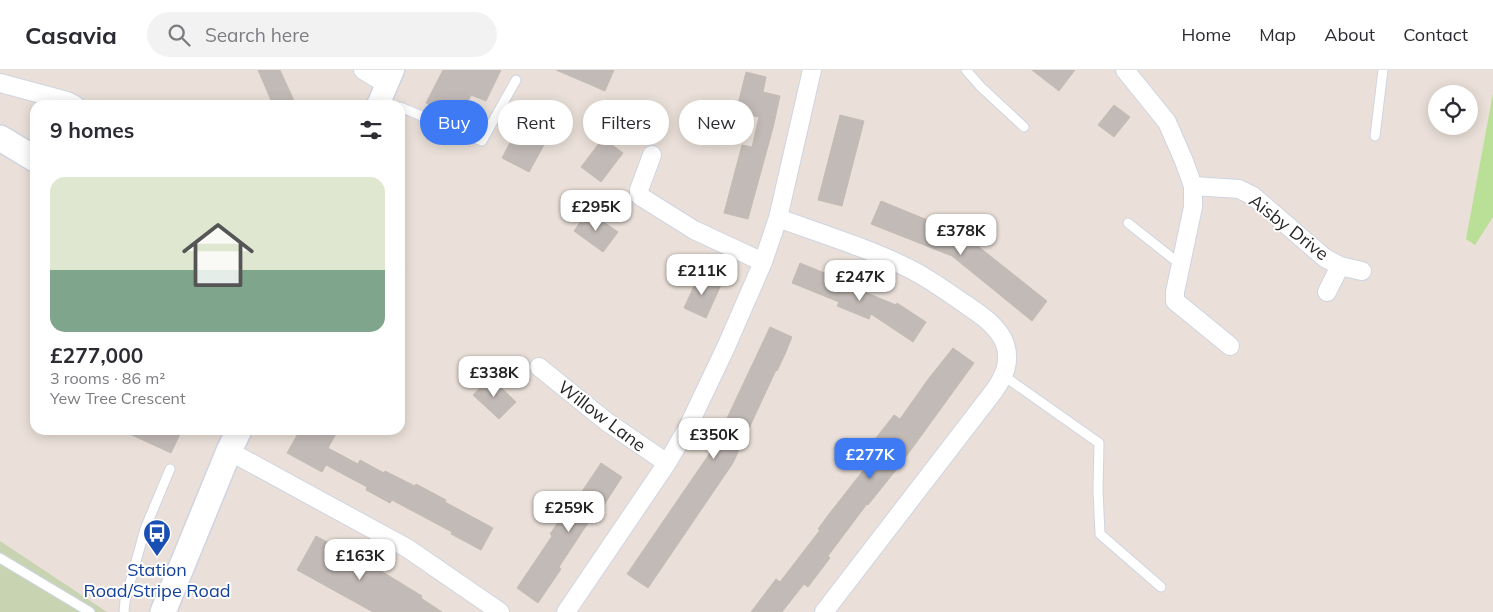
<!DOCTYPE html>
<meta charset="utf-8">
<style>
body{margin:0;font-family:Mulish,sans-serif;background:#f2f2f3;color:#2b2b33;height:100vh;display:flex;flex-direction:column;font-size:19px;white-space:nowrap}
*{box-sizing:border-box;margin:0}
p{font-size:16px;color:#7c7c81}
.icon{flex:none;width:28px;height:28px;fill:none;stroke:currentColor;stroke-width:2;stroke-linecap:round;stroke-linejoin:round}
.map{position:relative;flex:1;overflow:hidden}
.details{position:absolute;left:30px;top:30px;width:375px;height:335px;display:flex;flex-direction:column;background:#fff;border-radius:15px;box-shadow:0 2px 12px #0003}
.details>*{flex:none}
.banner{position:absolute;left:420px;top:30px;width:475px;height:45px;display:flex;gap:10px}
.tools{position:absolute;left:1428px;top:15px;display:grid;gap:10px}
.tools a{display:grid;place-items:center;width:50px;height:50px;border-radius:50%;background:#fff;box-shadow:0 2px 12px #0003;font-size:25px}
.price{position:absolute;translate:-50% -42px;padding:0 11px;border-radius:10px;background:#fff;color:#222;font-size:16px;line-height:32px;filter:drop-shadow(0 1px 2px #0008)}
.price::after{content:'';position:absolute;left:50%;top:30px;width:15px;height:11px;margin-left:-8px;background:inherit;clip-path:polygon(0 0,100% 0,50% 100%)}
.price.current{background:#3d7af3;color:#fff}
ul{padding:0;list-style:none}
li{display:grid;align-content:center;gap:10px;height:265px;padding:0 20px}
li span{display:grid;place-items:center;height:155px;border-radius:15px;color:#555}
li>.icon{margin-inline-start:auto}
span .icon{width:90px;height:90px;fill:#fffc;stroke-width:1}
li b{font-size:21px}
h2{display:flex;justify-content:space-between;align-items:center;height:60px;padding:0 20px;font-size:21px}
.chip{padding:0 18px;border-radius:22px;background:#fff;box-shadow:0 2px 12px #0003;font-size:18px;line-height:45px}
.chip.current{background:#3d7af3;color:#fff}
header{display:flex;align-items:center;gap:30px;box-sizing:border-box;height:70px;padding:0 25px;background:#fff;border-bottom:1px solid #e1e1e2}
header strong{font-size:24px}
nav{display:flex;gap:28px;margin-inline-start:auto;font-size:18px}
.search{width:350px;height:45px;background:#f2f2f3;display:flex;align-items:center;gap:12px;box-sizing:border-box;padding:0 18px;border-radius:28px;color:#7c7c81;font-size:19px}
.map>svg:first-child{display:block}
.green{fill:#badf96}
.cemetery{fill:#c7d3b1}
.building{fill:#c2bab6;stroke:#c4bcb3}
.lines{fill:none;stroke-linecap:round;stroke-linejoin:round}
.service-casing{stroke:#ced4e0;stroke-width:11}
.minor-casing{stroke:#ced4e0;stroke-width:20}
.tertiary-casing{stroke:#ced4e0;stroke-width:25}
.secondary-casing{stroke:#ced4e0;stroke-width:28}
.service{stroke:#fff;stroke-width:9}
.minor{stroke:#fff;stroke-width:18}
.tertiary{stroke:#fff;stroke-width:22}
.secondary{stroke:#fff;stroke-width:25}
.labels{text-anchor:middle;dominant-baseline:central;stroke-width:4;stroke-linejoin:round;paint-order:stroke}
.street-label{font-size:18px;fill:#272727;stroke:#fff}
.transit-label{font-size:18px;fill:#164399;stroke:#fff}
</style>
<header>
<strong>Casavia</strong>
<div class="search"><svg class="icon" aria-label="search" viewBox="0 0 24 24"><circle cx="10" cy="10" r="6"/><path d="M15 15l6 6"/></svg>Search here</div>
<nav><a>Home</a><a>Map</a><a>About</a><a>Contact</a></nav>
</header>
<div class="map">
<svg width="1493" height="542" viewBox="0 0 1493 542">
<rect width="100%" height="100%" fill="#eae0d9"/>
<!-- green -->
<path class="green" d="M1493,23v124l-18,28 -9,-6z"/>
<!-- cemetery -->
<path class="cemetery" d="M0,471l107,71h-107z"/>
<!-- building -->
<path class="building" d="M258,0h22l16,35h-23z
M443,0h58l-15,31 -15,-6 -12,24 -33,-16z
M556,0h58l-9,21z
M1032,0h43l-16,21z
M746,2l20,5 -3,15 17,4 -7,32 -25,91 -24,-6 18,-68 10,2 7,-30 -23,-5z
M532,30l28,16 -31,56 -27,-14z
M1114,35l16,12 -16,20 -16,-12z
M840,45l24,6 -22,85 -24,-6z
M603,68l20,15 -22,29 -20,-15z
M881,131l83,34 83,66 -15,20 -80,-65 -81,-32z
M588,141l30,21 -15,20 -29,-21z
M800,193l32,13 -1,2 65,27 1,-2 29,19 -13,20 -42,-28 -2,5 -32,-13 2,-4 -47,-19z
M699,205l22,10 -15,33 -22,-10z
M770,257l22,10 -7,17 -8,17 -1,-1 -43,93 -85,125 -21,-14 85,-124z
M953,278l21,15 -74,102 -32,40 -1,-1 -39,52 2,2 -22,29 -4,-3 -22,28h-31l25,-33 4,3 40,-52 -2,-1 11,-15 55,-70 -8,-6 18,-23 6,4 29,-41z
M490,307l26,25 -17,17 -26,-24z
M121,360h61l-11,23z
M300,360h38l-10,18 30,16 2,-4 24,13 1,-2 30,15 1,-2 30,16 -1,2 48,26 -12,22 -30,-16 1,-2 -60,-32 -2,3 -24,-13 1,-3 -41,-22 -4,7 -35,-19z
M601,393l21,14 -18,28 -3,-1 -21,31 -21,32 2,2 -23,34 -21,-15 35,-52 -2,-2 9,-13 9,-15 3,2z
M316,466l70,38 36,22 -1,2 21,14h-69l-76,-42z"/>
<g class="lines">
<!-- service casing -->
<g class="service-casing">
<path id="service" d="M966,0l15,17 43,40
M400,37l82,34 34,-61
M1375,66l8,-66
M1128,153l53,42
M1004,306l95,67 -1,47 2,44 61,53
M0,488l90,54
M124,542l1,-11 20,-72 25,-60"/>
</g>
<!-- minor casing -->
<g class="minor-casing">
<path id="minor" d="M363,0l23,14
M1125,0l42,52 17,39 9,25 46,3 14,7 72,62 15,8 22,5
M0,13l67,18 8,4
M652,85l-13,35v5l4,3 51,32 69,32
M1193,116v21l-18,85v9l55,45
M778,148c44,16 90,30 132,51 18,9 35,21 52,33 16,11 36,23 43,42 6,18 -1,33 -11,47l-170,221
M1327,222l13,-26
M539,297l68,55 60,41
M229,381l178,97 93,64
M566,542l101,-149 20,-34 39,-82 37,-85 15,-44 34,-148"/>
</g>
<!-- tertiary casing -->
<g class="tertiary-casing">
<path id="tertiary" d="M378,35l15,-35"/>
</g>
<!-- secondary casing -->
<g class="secondary-casing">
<path id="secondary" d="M0,68l35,21
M163,542l66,-161 10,-21"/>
</g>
<!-- service -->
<use href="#service" class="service"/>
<!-- minor -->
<use href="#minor" class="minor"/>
<!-- tertiary -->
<use href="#tertiary" class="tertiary"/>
<!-- secondary -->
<use href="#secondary" class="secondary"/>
</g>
<!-- icons -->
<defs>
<g id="bus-pin" transform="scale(1.4375)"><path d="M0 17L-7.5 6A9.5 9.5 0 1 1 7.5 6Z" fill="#1a4fb4" stroke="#fff"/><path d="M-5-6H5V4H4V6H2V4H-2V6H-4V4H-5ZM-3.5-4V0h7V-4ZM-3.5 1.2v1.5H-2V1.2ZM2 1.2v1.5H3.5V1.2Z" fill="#fff"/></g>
</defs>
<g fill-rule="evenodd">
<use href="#bus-pin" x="157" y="463"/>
</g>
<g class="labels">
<!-- street labels -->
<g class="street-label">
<text transform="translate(1289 157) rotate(38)">Aisby Drive</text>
<text transform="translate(602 346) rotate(37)">Willow Lane</text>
</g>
<!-- transit labels -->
<g class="transit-label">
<text x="157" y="499">Station<tspan x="157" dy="21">Road/Stripe Road</tspan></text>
</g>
</g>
</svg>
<div class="tools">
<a><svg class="icon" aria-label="locate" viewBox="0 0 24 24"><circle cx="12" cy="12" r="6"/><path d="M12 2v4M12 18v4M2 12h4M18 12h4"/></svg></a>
</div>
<b class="price" style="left:596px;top:162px">£295K</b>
<b class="price" style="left:961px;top:186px">£378K</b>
<b class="price" style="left:702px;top:226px">£211K</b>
<b class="price" style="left:860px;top:232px">£247K</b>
<b class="price" style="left:494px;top:328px">£338K</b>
<b class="price" style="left:714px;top:390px">£350K</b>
<b class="price current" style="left:870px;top:410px">£277K</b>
<b class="price" style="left:569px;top:463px">£259K</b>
<b class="price" style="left:360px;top:511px">£163K</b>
<div class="banner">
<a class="chip current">Buy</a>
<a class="chip">Rent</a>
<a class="chip">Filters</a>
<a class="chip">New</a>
</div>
<section class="details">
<h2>9 homes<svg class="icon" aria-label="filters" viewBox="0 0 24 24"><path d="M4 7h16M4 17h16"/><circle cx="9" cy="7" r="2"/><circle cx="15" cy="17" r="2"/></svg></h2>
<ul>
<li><span style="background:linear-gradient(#dfe7d0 60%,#7fa58c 0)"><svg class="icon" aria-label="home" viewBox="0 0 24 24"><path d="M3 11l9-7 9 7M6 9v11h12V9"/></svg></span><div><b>£277,000</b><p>3 rooms · 86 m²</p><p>Yew Tree Crescent</p></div></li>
</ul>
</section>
</div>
